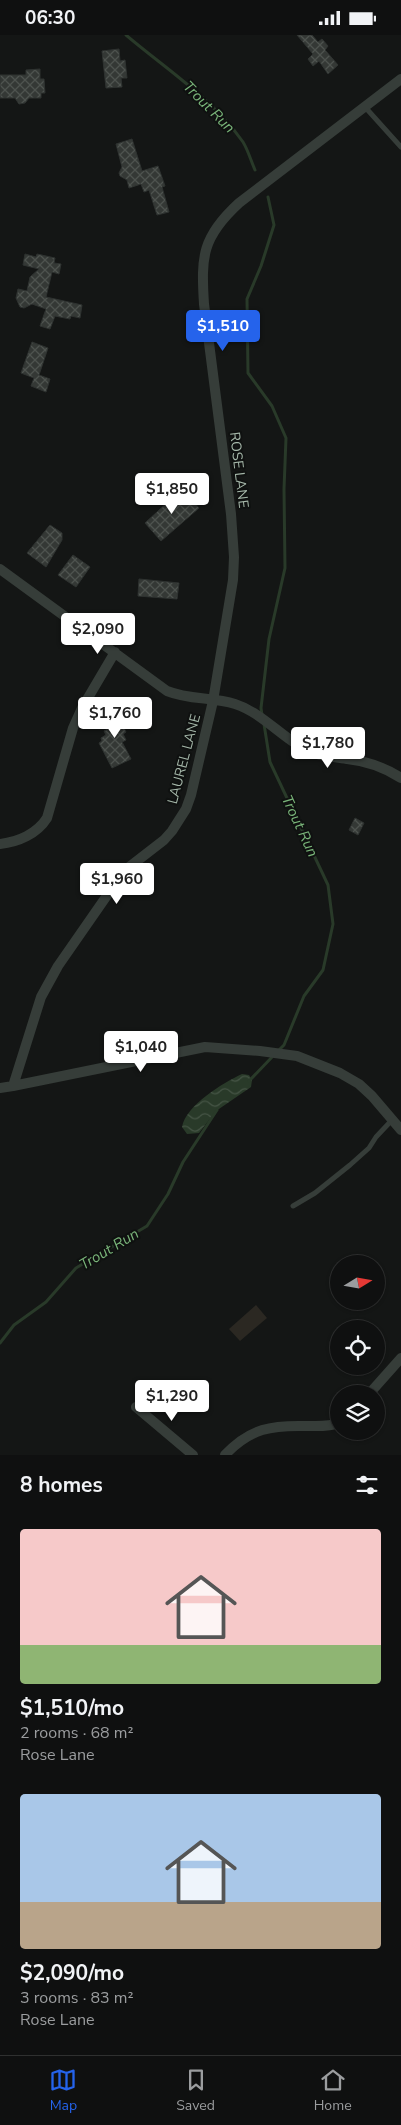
<!DOCTYPE html>
<meta charset="utf-8">
<style>
body{margin:0;font-family:"Nunito Sans",sans-serif;background:#181919;color:#f1f3f6;height:100vh;display:flex;flex-direction:column;font-size:19px;white-space:nowrap}
*{box-sizing:border-box;margin:0}
p{font-size:16px;color:#9b9d9f}
.icon{flex:none;width:28px;height:28px;fill:none;stroke:currentColor;stroke-width:2;stroke-linecap:round;stroke-linejoin:round}
.map{position:relative;height:1420px;overflow:hidden}
.drawer{display:flex;flex-direction:column;background:#0f1010;flex:1}
.drawer>*{flex:none}
.needle{width:32px;rotate:79deg}
.controls{position:absolute;left:330px;top:1220px;display:grid;gap:10px}
.controls a{display:grid;place-items:center;width:55px;height:55px;border-radius:50%;background:#0f1010;box-shadow:0 1px 4px #0004,0 0 0 1px #2f3030;font-size:25px}
.price{position:absolute;translate:-50% -42px;padding:0 11px;border-radius:5px;background:#fff;color:#222;font-size:16px;line-height:32px;filter:drop-shadow(0 1px 2px #0008)}
.price::after{content:'';position:absolute;left:50%;top:30px;width:15px;height:11px;margin-left:-8px;background:inherit;clip-path:polygon(0 0,100% 0,50% 100%)}
.price.active{background:#2563eb;color:#fff}
ul{padding:0;list-style:none}
li{display:grid;align-content:center;gap:10px;height:265px;padding:0 20px}
li span{display:grid;place-items:center;height:155px;border-radius:5px;color:#555}
li>.icon{margin-inline-start:auto}
span .icon{width:90px;height:90px;fill:#fffc;stroke-width:1}
li b{font-size:21px}
h2{display:flex;justify-content:space-between;align-items:center;height:60px;padding:0 20px;font-size:21px}
.status{display:flex;justify-content:space-between;align-items:center;height:35px;padding:0 25px;background:#0f1010;direction:ltr}
.status svg{height:14px;fill:currentColor}
.menu{display:flex;justify-content:space-around;align-items:center;height:70px;border-top:1px solid #2f3030;background:#0f1010;font-size:14px;color:#9b9d9f}
.menu a{display:grid;justify-items:center;gap:2px}
.menu .active{color:#2563eb}
.map>svg:first-child{display:block}
.pitch{fill:#2b2822}
.water{fill:url(#water-waves)}
.lines{fill:none;stroke-linecap:round;stroke-linejoin:round}
.stream{stroke:#293a29;stroke-width:3}
.building{fill:url(#building-cross-hatch);stroke:#2e3230}
.lane{stroke:#363d39;stroke-width:5}
.street{stroke:#363d39;stroke-width:10}
.labels{text-anchor:middle;dominant-baseline:central;stroke-width:4;stroke-linejoin:round;paint-order:stroke}
.street-label{font-size:14px;fill:#a5b7a9;stroke:#0f1110}
.water-label{font-size:15px;font-style:italic;fill:#79b479;stroke:#0f1110}
</style>
<div class="status"><b>06:30</b><svg viewBox="0 0 49 12"><path d="M0 12V9h3v3zM5 12V6h3v6zM10 12V3h3v9zM15 12V0h3v12zM26 1h20v11H26zM47 4h2v5h-2z"/></svg></div>
<div class="map">
<svg width="401" height="1420" viewBox="0 0 401 1420">
<defs>
<pattern id="water-waves" width="16" height="10" patternUnits="userSpaceOnUse" patternTransform="scale(1.25)"><rect width="16" height="10" fill="#293a29"/><path d="M0 5q4-4 8 0t8 0" fill="none" stroke="#455445"/></pattern>
<pattern id="building-cross-hatch" width="8" height="8" patternUnits="userSpaceOnUse" patternTransform="scale(1.25)"><rect width="8" height="8" fill="#343835"/><path d="M0 0l8 8M0 8l8-8" fill="none" stroke="#4e534f"/></pattern>
</defs>
<rect width="100%" height="100%" fill="#141615"/>
<!-- pitch -->
<path class="pitch" d="M256,1270l11,13 -27,23 -11,-12z"/>
<!-- water -->
<path class="water" d="M242,1039l7,1 3,5 -1,7 -35,24 -17,22 -12,1 -5,-7c4,-22 41,-44 60,-53z"/>
<g class="lines">
<!-- stream -->
<path class="stream" d="M126,0c40,34 86,63 117,107 5,8 8,19 12,28
M262,680l-1,-7 8,-69 16,-71 -1,-79 2,-51 -14,-32 -24,-33 -1,-74 14,-33 13,-41 -6,-28
M264,689l6,38 58,123 5,39 -10,46 -19,26 -20,49 -5,5
M249,1046l25,-26
M0,1308l14,-18 32,-23 30,-34 71,-42 21,-32 15,-32 34,-52"/>
</g>
<!-- building -->
<path class="building" d="M297,0h15l6,7 4,-3 6,7 -3,4 13,15 -10,9 -9,-13 -6,5 -5,-7 5,-5z
M119,14l1,12 5,-1 2,18h-6l1,9 -16,1 -4,-37z
M40,34v10h4l1,14h-4v5h-12l-4,5 -6,1 -4,-6h-15v-23h26v-5z
M132,104l10,32 16,-5 7,20 -3,1 7,25 -12,3 -8,-25 -5,2 -3,-8 -12,4 -2,-8 -7,-4 -1,-3 3,-6 -6,-23z
M25,219l11,3 1,-3 18,4 -1,5 7,1 -2,10 -7,-2 -6,25 36,8 -2,13 -9,-2 -1,3 -15,-3 -5,13 -10,-3 6,-17 -14,-5 -8,4 -4,-1 -4,-9 2,-9 9,2 3,-14 9,-8 -16,-4z
M32,307l16,6 -9,27 11,4 -4,13 -15,-6 3,-8 -13,-5z
M182,454l17,19 -38,33 -16,-18z
M50,490l12,8v7l-16,27 -19,-14z
M73,520l17,12 -14,20 -18,-12z
M139,544l40,4 -2,16 -39,-3z
M116,670l11,6 -6,11 5,10 -3,2 3,6 -4,2 9,17 -19,9 -13,-25 3,-2 -1,-3 5,-3 -2,-4 4,-2 -3,-5z
M355,783l9,5 -6,12 -9,-5z"/>
<g class="lines">
<!-- lane -->
<path class="lane" d="M365,72l36,40
M293,1171l22,-13 35,-28 19,-17 7,-11 16,-17"/>
<!-- street -->
<path class="street" d="M0,534l167,122c22,9 46,6 68,13 31,10 51,40 82,50 10,3 20,3 30,5 20,2 37,8 54,19
M0,809c18,-2 37,-10 47,-26l26,-90 9,-20 33,-56
M13,1051l192,-39 55,4 37,5 43,17 19,11 13,12 29,34
M0,1053l13,-2 28,-89 17,-31 66,-95 40,-31 8,-9 14,-22 5,-14 22,-94 20,-121 1,-23 -3,-43 -27,-210c-3,-48 -2,-67 35,-101l162,-124
M369,1359l32,-36
M136,1372l57,48
M225,1420c25,-27 47,-30 82,-29 11,0 22,1 32,-3"/>
</g>
<g class="labels">
<!-- street labels -->
<g class="street-label">
<text transform="translate(239 435) rotate(83)">ROSE LANE</text>
<text transform="translate(184 724) rotate(-75)">LAUREL LANE</text>
</g>
<!-- water labels -->
<g class="water-label">
<text transform="translate(209 72) rotate(45)">Trout Run</text>
<text transform="translate(300 791) rotate(65)">Trout Run</text>
<text transform="translate(109 1214) rotate(-31)">Trout Run</text>
</g>
</g>
</svg>
<div class="controls">
<a><svg class="needle" viewBox="-14 -14 28 28"><path d="M0-13l5 13h-10z" fill="#e53935"/><path d="M0 13l5-13h-10z" fill="#9b9d9f"/></svg></a>
<a><svg class="icon" aria-label="locate" viewBox="0 0 24 24"><circle cx="12" cy="12" r="6"/><path d="M12 2v4M12 18v4M2 12h4M18 12h4"/></svg></a>
<a><svg class="icon" aria-label="layers" viewBox="0 0 24 24"><path d="M12 4l9 5-9 5-9-5zM3 14l9 5 9-5"/></svg></a>
</div>
<b class="price active" style="left:223px;top:317px">$1,510</b>
<b class="price" style="left:172px;top:480px">$1,850</b>
<b class="price" style="left:98px;top:620px">$2,090</b>
<b class="price" style="left:115px;top:704px">$1,760</b>
<b class="price" style="left:328px;top:734px">$1,780</b>
<b class="price" style="left:117px;top:870px">$1,960</b>
<b class="price" style="left:141px;top:1038px">$1,040</b>
<b class="price" style="left:172px;top:1387px">$1,290</b>
</div>
<section class="drawer">
<h2>8 homes<svg class="icon" aria-label="filters" viewBox="0 0 24 24"><path d="M4 7h16M4 17h16"/><circle cx="9" cy="7" r="2"/><circle cx="15" cy="17" r="2"/></svg></h2>
<ul>
<li><span style="background:linear-gradient(#f6c9c9 75%,#8fb573 0)"><svg class="icon" aria-label="home" viewBox="0 0 24 24"><path d="M3 11l9-7 9 7M6 9v11h12V9"/></svg></span><div><b>$1,510/mo</b><p>2 rooms · 68 m²</p><p>Rose Lane</p></div></li>
<li><span style="background:linear-gradient(#a9c7e8 70%,#b9a48a 0)"><svg class="icon" aria-label="home" viewBox="0 0 24 24"><path d="M3 11l9-7 9 7M6 9v11h12V9"/></svg></span><div><b>$2,090/mo</b><p>3 rooms · 83 m²</p><p>Rose Lane</p></div></li>
</ul>
</section>
<nav class="menu">
<a class="active"><svg class="icon" aria-label="map" viewBox="0 0 24 24"><path d="M3 6l6-2 6 2 6-2v14l-6 2-6-2-6 2zM9 4v14M15 6v14"/></svg>Map</a>
<a><svg class="icon" aria-label="saved" viewBox="0 0 24 24"><path d="M7 4h10v16l-5-4-5 4z"/></svg>Saved</a>
<a><svg class="icon" aria-label="home" viewBox="0 0 24 24"><path d="M3 11l9-7 9 7M6 9v11h12V9"/></svg>Home</a>
</nav>
